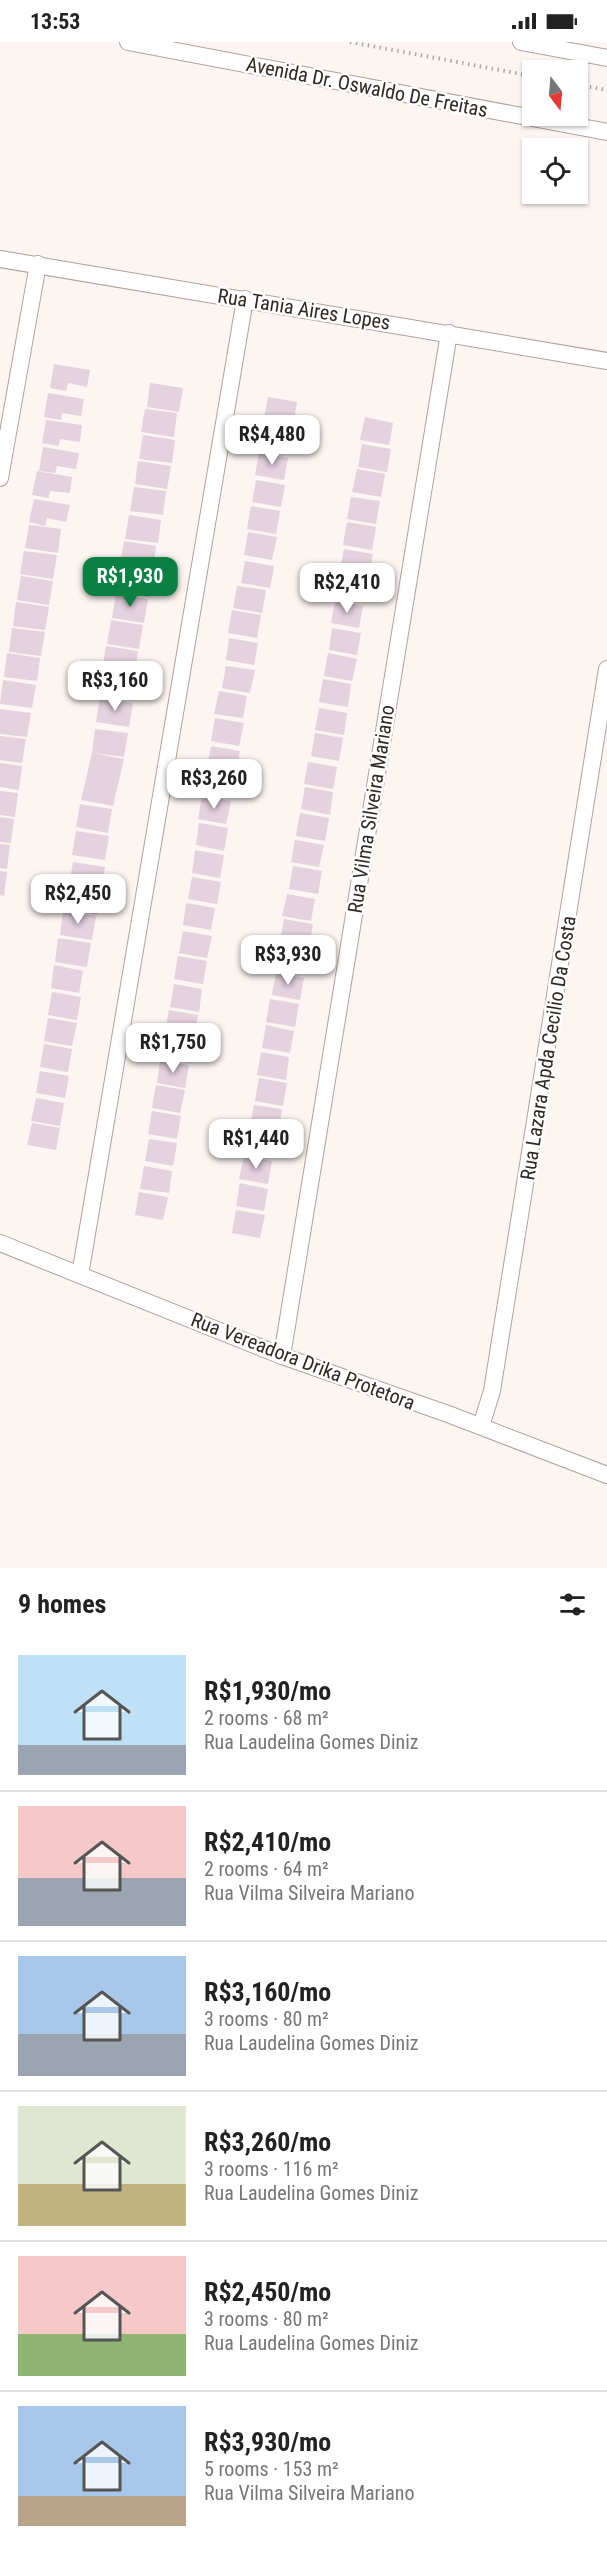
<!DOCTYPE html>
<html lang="en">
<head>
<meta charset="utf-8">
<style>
	:root { --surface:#fff; --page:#f6f6f6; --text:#222; --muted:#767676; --line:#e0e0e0; --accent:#0b8043 }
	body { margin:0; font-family:"Roboto Condensed",sans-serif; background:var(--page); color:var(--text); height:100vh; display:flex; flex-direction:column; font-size:22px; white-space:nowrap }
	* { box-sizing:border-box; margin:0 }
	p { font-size:20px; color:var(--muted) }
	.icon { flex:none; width:33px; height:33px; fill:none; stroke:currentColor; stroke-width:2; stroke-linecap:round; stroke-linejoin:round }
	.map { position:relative; height:1526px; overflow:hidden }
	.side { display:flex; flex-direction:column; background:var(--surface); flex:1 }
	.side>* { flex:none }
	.needle { width:39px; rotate:164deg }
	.fabs { position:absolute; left:522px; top:18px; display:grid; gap:12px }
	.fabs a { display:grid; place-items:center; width:66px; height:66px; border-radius:0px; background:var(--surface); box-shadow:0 2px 4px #0004; font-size:30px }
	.price { position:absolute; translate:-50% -51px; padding:0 14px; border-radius:12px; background:#fff; color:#222; font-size:20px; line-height:39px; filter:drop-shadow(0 2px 3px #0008) }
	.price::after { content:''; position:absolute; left:50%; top:36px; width:18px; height:14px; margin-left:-9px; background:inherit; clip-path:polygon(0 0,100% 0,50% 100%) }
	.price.current { background:var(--accent); color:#fff }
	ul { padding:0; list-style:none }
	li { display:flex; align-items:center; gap:18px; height:150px; padding:0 18px }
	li+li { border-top:2px solid var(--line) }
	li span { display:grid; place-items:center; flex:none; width:168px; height:120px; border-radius:0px; color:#555 }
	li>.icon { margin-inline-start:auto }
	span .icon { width:72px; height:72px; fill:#fffc; stroke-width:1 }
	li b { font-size:26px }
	h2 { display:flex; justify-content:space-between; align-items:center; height:72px; padding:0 18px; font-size:26px }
	.status { display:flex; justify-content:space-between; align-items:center; height:42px; padding:0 30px; background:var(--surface); direction:ltr }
	.status svg { height:16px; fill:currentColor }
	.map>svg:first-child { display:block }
</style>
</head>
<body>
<div class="status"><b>13:53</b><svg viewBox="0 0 49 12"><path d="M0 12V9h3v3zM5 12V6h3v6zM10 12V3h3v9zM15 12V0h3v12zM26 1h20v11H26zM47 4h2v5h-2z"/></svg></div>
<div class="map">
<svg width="607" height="1526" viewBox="0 0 607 1526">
	<rect width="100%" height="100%" fill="#fdf5f2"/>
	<g fill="#e4d2de">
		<polygon points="54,322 90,328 87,345 68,341 66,349 50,346"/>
		<polygon points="150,341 183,346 179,370 147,365"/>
		<polygon points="48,351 84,357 81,374 62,371 61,378 44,375"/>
		<polygon points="268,355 297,360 293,383 264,378"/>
		<polygon points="145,367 177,371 174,395 141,390"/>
		<polygon points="365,375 393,381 389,403 360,398"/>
		<polygon points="46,378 82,383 80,400 60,397 59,404 42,401"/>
		<polygon points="264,384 292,389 288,412 259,407"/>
		<polygon points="143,393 175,398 172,421 139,417"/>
		<polygon points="362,402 391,407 387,430 358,425"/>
		<polygon points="43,405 79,411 76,427 57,424 55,431 39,429"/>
		<polygon points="259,411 288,416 284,438 255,433"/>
		<polygon points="138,419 171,424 167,447 135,442"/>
		<polygon points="357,427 385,432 381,455 352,450"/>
		<polygon points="37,429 72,435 70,451 50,449 49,456 32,453"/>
		<polygon points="256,438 285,443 281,465 252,460"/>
		<polygon points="134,445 166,449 163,473 130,469"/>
		<polygon points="351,455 380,459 376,482 347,477"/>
		<polygon points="34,457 70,463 66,480 47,476 45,484 29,480"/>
		<polygon points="251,464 280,469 276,492 247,487"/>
		<polygon points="129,473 161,478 158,501 125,497"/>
		<polygon points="347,480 376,485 372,508 343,503"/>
		<polygon points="29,483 61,487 58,511 25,506"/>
		<polygon points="248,490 277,495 272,518 244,513"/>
		<polygon points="124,499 156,504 153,528 120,523"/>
		<polygon points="344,507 373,512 369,534 340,529"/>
		<polygon points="24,509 57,513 53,537 20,532"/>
		<polygon points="245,519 274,524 270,546 241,541"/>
		<polygon points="119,526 152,531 149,555 116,550"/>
		<polygon points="339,532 368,537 364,560 335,555"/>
		<polygon points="21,534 53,539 49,563 17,558"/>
		<polygon points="237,544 266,548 262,571 233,566"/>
		<polygon points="116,552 148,557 144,581 112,576"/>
		<polygon points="335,559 363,564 359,586 331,581"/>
		<polygon points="16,560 49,565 45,588 13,584"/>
		<polygon points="232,568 261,573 257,596 228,591"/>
		<polygon points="111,578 143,583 139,607 107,602"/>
		<polygon points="12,586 45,590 41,614 9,610"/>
		<polygon points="332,586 361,591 357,613 329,608"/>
		<polygon points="229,596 258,601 254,623 226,618"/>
		<polygon points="106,604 138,609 135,633 102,628"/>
		<polygon points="7,611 40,616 37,639 4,635"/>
		<polygon points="328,611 357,617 352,639 324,634"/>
		<polygon points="226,624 255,628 250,651 222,646"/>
		<polygon points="103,631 132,636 128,657 99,653"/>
		<polygon points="323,637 351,642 348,665 319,660"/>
		<polygon points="3,638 36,643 32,666 0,662"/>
		<polygon points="219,649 247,654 243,676 214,672"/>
		<polygon points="100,656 133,661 129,685 96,680"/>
		<polygon points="319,666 347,671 344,693 315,688"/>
		<polygon points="0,667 31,671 27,695 0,692"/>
		<polygon points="215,676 244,681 239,704 211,699"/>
		<polygon points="95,687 128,691 124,715 92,711"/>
		<polygon points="315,691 343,696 339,719 311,714"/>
		<polygon points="0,694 26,697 22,721 0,718"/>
		<polygon points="211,704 240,709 236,732 207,727"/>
		<polygon points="92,711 124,717 113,764 81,758"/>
		<polygon points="308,720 337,725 333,747 304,742"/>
		<polygon points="0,721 22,724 19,748 0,745"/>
		<polygon points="206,729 235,734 231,756 202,752"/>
		<polygon points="305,745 333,750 330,773 301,767"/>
		<polygon points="0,749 18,751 15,775 0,773"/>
		<polygon points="202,754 231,759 226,782 198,777"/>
		<polygon points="80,762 112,767 108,791 76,785"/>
		<polygon points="300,771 329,776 325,799 296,794"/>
		<polygon points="0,775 14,777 11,801 0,800"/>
		<polygon points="199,781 228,786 224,809 196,803"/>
		<polygon points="76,789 109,794 105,818 72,813"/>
		<polygon points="295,798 324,803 319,825 291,820"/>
		<polygon points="0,802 10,803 7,827 0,826"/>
		<polygon points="195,808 224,813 220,836 192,831"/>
		<polygon points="73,820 105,825 97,873 65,868"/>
		<polygon points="293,824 322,829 318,852 289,847"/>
		<polygon points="0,829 7,830 4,854 0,853"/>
		<polygon points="192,835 221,840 217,862 188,857"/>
		<polygon points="287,852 315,857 311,879 282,874"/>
		<polygon points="186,861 215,866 211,888 183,883"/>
		<polygon points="63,869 96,874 92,898 60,893"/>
		<polygon points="284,877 313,882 309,905 280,900"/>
		<polygon points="183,889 212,894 207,916 179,911"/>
		<polygon points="58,896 91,901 87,925 55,920"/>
		<polygon points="279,903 307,908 303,931 275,926"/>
		<polygon points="178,914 207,919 203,942 174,937"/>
		<polygon points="54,923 83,929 79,951 51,946"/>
		<polygon points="276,931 304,936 300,958 272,953"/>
		<polygon points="174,942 202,947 199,970 170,965"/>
		<polygon points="52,950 81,955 77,978 48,973"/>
		<polygon points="270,957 299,962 295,985 266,980"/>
		<polygon points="169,968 198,973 194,995 165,990"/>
		<polygon points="48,976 77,981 72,1004 44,999"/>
		<polygon points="266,983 294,989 290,1011 262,1006"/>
		<polygon points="165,993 194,998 190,1021 161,1016"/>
		<polygon points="44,1002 72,1007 68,1030 40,1025"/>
		<polygon points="261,1010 289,1015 286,1038 257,1033"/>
		<polygon points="160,1019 189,1023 185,1046 157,1041"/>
		<polygon points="40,1029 69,1034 65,1056 36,1051"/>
		<polygon points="259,1036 287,1041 283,1064 255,1059"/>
		<polygon points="156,1043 185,1048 180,1071 152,1066"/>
		<polygon points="36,1056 64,1061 60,1084 31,1079"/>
		<polygon points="254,1063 282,1067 279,1090 250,1085"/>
		<polygon points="152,1069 181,1074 177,1097 148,1092"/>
		<polygon points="32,1081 60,1086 56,1108 27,1103"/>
		<polygon points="249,1087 277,1093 273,1115 245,1110"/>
		<polygon points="149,1097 177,1101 173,1124 145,1119"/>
		<polygon points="244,1114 272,1119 268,1142 239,1137"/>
		<polygon points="144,1124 172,1129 169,1151 140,1147"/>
		<polygon points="240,1141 268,1147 264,1169 236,1164"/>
		<polygon points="139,1150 168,1155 163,1178 135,1173"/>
		<polygon points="236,1168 265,1173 260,1196 232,1191"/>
	</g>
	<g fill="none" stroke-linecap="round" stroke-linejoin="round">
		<g stroke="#b4a09a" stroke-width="18">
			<g id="street">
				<polyline points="128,0 607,90"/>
				<polyline points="521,0 607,16"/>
				<polyline points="0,217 607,319"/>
				<polyline points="0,436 38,222"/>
				<polyline points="0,1201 282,1314 448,1372 607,1433"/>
				<polyline points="80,1233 245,257"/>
				<polyline points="282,1314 449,291"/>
				<polyline points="481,1384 492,1349 607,627"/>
			</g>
		</g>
		<g stroke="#afa7a4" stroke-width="4" stroke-dasharray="1.5 4.5" stroke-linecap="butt">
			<polyline points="350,0 532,34"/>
			<polyline points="578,43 607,48"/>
		</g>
		<use href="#street" stroke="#fff" stroke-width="16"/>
	</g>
	<g text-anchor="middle" stroke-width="5" stroke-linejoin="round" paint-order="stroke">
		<g font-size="20" fill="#2f2825" stroke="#fff">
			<text transform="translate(367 45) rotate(11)" y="7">Avenida Dr. Oswaldo De Freitas</text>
			<text transform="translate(304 267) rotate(9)" y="7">Rua Tania Aires Lopes</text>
			<text transform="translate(371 767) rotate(-81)" y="7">Rua Vilma Silveira Mariano</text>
			<text transform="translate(548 1006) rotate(-81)" y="7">Rua Lazara Apda Cecilio Da Costa</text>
			<text transform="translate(303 1319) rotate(21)" y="7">Rua Vereadora Drika Protetora</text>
		</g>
	</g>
</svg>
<div class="fabs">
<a><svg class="needle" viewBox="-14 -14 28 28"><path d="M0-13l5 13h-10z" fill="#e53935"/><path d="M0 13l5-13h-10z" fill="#767676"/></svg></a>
<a><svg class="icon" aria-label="locate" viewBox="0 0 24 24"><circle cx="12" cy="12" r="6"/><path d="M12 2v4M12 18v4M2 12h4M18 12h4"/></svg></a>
</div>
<b class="price" style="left:272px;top:424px">R$4,480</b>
<b class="price current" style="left:130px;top:566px">R$1,930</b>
<b class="price" style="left:347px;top:572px">R$2,410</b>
<b class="price" style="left:115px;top:670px">R$3,160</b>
<b class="price" style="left:214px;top:768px">R$3,260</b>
<b class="price" style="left:78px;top:883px">R$2,450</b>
<b class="price" style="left:288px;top:944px">R$3,930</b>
<b class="price" style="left:173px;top:1032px">R$1,750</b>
<b class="price" style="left:256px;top:1128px">R$1,440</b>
</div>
<section class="side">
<h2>9 homes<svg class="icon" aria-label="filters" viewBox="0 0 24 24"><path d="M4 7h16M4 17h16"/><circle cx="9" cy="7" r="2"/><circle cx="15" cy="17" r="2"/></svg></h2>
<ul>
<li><span style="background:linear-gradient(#bfe0f5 75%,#9aa5b1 0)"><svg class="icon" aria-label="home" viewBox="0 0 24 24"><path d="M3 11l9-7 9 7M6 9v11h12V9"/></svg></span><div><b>R$1,930/mo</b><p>2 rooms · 68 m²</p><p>Rua Laudelina Gomes Diniz</p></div></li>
<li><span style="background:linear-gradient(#f6c9c9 60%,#9aa5b1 0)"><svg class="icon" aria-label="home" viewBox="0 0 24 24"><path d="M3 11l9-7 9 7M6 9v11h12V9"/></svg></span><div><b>R$2,410/mo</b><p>2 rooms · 64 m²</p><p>Rua Vilma Silveira Mariano</p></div></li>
<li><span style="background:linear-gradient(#a9c7e8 65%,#9aa5b1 0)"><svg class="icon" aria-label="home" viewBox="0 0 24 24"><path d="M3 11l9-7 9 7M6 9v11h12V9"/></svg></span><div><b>R$3,160/mo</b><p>3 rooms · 80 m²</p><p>Rua Laudelina Gomes Diniz</p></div></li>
<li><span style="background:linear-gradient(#dfe7d0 65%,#c2b280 0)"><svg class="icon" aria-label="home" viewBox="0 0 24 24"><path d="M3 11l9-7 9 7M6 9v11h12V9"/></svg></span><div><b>R$3,260/mo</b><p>3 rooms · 116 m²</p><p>Rua Laudelina Gomes Diniz</p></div></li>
<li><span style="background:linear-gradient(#f6c9c9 65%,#8fb573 0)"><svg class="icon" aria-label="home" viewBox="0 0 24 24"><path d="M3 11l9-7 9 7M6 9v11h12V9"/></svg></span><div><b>R$2,450/mo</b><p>3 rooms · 80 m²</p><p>Rua Laudelina Gomes Diniz</p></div></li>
<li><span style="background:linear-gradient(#a9c7e8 75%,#b9a48a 0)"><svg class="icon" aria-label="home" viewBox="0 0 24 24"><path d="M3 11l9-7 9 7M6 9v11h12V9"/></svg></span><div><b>R$3,930/mo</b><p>5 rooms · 153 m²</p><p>Rua Vilma Silveira Mariano</p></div></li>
</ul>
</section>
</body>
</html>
